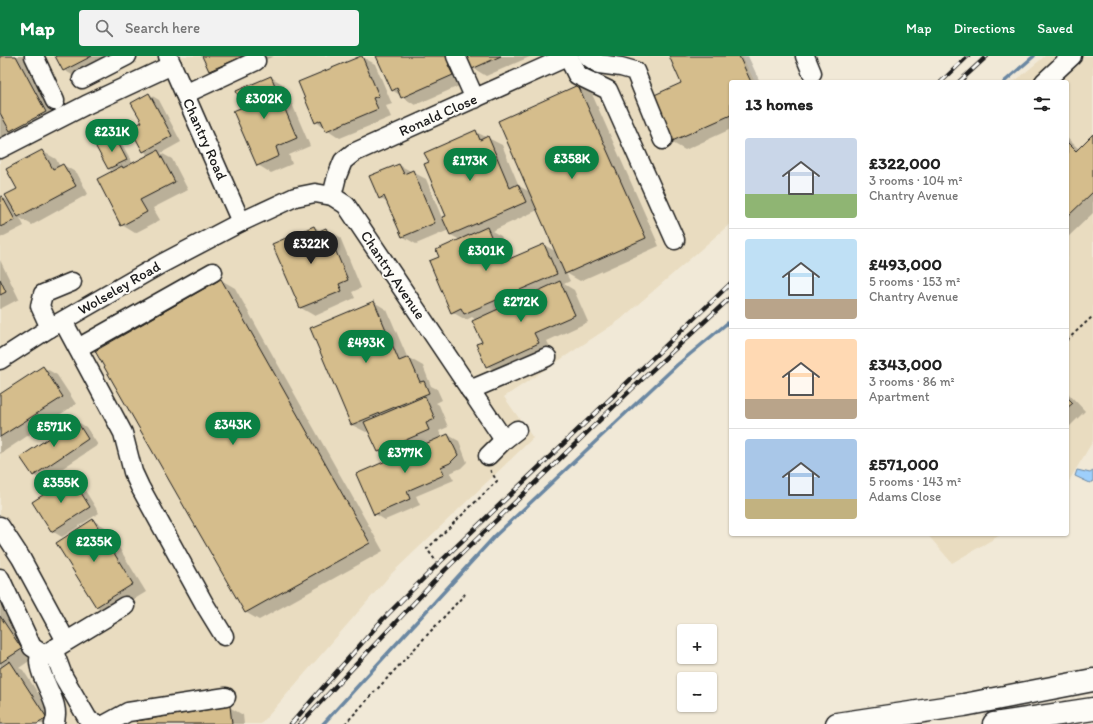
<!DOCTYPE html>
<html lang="en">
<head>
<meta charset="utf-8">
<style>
	:root { --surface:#fff; --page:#f2f2f2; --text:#222; --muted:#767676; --line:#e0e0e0; --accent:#0b8043 }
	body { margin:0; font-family:Itim,sans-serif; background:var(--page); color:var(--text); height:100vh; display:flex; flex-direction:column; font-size:15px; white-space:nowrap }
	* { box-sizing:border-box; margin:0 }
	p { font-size:13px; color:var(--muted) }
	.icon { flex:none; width:22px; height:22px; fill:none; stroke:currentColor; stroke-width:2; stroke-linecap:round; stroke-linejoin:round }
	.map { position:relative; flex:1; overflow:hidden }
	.sheet { position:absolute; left:729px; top:24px; width:340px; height:456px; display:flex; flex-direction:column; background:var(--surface); border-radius:4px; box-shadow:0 1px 3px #0004 }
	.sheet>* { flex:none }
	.tools { position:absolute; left:677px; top:568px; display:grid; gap:8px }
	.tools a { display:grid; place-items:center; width:40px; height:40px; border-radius:4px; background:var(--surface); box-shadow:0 1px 3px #0004; font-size:20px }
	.price { position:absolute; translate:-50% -34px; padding:0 9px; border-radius:14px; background:var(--accent); color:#fff; font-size:13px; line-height:26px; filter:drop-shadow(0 1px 2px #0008) }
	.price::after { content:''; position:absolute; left:50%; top:24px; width:12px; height:9px; margin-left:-6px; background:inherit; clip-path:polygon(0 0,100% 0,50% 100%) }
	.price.on { background:#222; color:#fff }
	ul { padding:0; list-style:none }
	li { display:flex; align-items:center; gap:12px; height:100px; padding:0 16px }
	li+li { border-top:1px solid var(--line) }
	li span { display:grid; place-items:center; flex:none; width:112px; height:80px; border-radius:4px; color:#555 }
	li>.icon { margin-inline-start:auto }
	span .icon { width:48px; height:48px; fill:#fffc; stroke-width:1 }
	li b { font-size:17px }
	h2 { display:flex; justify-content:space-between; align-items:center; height:48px; padding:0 16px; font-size:17px }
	header { display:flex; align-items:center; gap:24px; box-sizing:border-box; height:56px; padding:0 20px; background:var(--accent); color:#fff }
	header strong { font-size:19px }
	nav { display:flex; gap:22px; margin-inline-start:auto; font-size:14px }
	.search { width:280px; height:36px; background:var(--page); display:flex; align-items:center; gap:10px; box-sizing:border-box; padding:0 14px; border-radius:4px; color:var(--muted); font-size:15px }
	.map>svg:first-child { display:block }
</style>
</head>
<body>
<header>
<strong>Map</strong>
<div class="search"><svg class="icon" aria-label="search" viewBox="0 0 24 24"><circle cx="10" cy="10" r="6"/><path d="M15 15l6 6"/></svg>Search here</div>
<nav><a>Map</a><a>Directions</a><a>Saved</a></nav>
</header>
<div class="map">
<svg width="1093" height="668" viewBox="0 0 1093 668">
	<rect width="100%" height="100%" fill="#f1e9d7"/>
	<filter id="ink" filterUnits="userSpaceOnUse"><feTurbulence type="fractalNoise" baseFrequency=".025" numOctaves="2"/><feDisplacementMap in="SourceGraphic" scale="8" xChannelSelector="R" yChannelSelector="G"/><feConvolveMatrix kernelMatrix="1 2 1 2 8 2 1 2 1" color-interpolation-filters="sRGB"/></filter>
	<g filter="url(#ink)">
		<g fill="#e9dcc0">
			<polygon points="0,0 742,0 755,26 731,26 731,167 620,264 504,341 533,382 392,517 261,668 0,668"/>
			<polygon points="1045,0 1093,0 1093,385 1067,428 1067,26 1014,26"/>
			<polygon points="927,478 1002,478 952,507"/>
		</g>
		<polygon fill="#9ecffb" stroke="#6a87a2" points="1077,414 1090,417 1093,415 1093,425 1090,427 1075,420"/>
		<g fill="#0003" fill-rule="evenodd">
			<polygon points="0,0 25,0 59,64 24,83 13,76 17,85 0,94"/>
			<polygon points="57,0 121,0 77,22 64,14"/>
			<polygon points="203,0 274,0 223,23 209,15"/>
			<polygon points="377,0 462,0 466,27 415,49 392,34"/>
			<polygon points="467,0 532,0 486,20 473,12"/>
			<polygon points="670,0 748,0 760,26 731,26 731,73 685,94 671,86 682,28"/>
			<polygon points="362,1 375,8 392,48 386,50 391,61 340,82 316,66"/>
			<polygon points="271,21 284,29 310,90 289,99 292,108 271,117 258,109 245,51"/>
			<path d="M578,30L592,38L659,190L580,225L566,217L570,225L564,228L574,234L588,266L547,285L552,295L501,318L487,310L483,286L476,264L472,261L466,264L452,256L440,201L460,184L451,179L449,174L416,188L402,180L388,147L379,142L399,109L426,123L442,162L447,160L476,76L502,89L519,130L530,136ZM538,154L557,196L544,189L511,203L501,180L492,175Z"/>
			<polygon points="149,38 159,44 181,86 161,97 172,103 188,134 153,152 160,164 135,177 122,169 113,115 108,113 115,82 121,86 133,108 150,99 143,95 143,67"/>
			<polygon points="1093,80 1093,157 1067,182 1067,82 1079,93"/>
			<polygon points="42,95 56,103 60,111 63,109 77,117 88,138 32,169 20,162 24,170 0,182 0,142 2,141 10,146"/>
			<polygon points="314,171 321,175 326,173 340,181 361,232 352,236 355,242 315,260 301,252 274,188"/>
			<polygon points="0,204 19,243 0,253"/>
			<polygon points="221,224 235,232 383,495 259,564 245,556"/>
			<polygon points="374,246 387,254 408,303 409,302 423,310 431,330 437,333 442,344 436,347 439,349 448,371 439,375 442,382 448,379 459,385 467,406 461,412 450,417 454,424 416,440 420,449 385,464 375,458 392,403 378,395 369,375 366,376 352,369"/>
			<polygon points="43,311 57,319 76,348 0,398 0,339"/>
			<polygon points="1067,336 1085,355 1067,373"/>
			<polygon points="76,365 86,371 98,389 43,425 33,419"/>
			<polygon points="71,422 81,428 99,457 62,481 52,475"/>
			<polygon points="94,465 107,472 146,536 110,558 96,550"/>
			<polygon points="0,548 35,601 19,612 23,614 58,668 0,668"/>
			<polygon points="229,651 243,659 244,668 138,668"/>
		</g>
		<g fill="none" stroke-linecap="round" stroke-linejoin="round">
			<g stroke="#6a87a2" stroke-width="3.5">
				<polyline points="1004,26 1034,0"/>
				<polyline points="323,668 495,480 677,309 731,264"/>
			</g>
		</g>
		<g fill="#d5bd8c" stroke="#1c1c1c">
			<polygon points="0,0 16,0 46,56 10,75 0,57"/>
			<polygon points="55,0 92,0 63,15"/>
			<polygon points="202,0 244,0 209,15"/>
			<polygon points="361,0 362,0 379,40 373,42 378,53 326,75 321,64 315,67 298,26"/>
			<polygon points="376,0 453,0 456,6 448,9 453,19 401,42 397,32 392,35"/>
			<polygon points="466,0 501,0 472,13"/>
			<polygon points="669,0 739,0 751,26 731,26 731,59 670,86 650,41 681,27"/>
			<polygon points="271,20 297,82 276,91 279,100 257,110 233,55 243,51 236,35"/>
			<polygon points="578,29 646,182 565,218 498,65"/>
			<polygon points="149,37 172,80 143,96 130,72 142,66 131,47"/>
			<polygon points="476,74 480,84 488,80 510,132 518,128 526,146 450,179 442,161 446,160 424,108 429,106 424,97"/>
			<polygon points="1093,78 1093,136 1067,161 1067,86 1076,95"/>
			<polygon points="115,81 127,104 108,113 96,91"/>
			<polygon points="42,94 53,113 63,108 76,130 18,161 5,139 17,133 6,113"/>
			<polygon points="158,94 175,126 140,144 147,156 121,170 97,123 122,110 123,112"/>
			<polygon points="399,108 404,118 413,114 435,167 402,181 384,140 379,143 369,120"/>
			<polygon points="2,140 15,164 0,171 0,141"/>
			<polygon points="314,170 317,176 326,172 348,224 339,228 342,235 300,252 272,188"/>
			<polygon points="487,171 502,206 544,188 557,218 464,258 461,252 451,257 429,205 439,201 436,194"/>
			<polygon points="0,223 6,236 0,239"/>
			<polygon points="221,223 370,487 245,557 95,295"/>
			<polygon points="560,225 575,259 534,277 539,287 486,311 476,288 482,286 472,265"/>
			<polygon points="374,245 399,305 409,301 420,326 424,325 429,337 351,369 310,272"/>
			<polygon points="43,310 63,341 0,381 0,338"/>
			<polygon points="425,340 435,363 426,367 429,374 378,396 364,366"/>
			<polygon points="1067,341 1073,347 1067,352"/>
			<polygon points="76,364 88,383 33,420 20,401"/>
			<polygon points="448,378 458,399 450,407 441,411 444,419 407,435 410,443 374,459 356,418"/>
			<polygon points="71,421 90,451 51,476 32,446"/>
			<polygon points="93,463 133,528 96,551 56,487"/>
			<polygon points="0,560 22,593 0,607"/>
			<polygon points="10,605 47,662 37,668 0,668 0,612"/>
			<polygon points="230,650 232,668 137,668 136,665"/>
		</g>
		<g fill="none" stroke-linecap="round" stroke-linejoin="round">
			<g stroke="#1c1c1c" stroke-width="21">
				<g id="minor">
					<polyline points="34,0 55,45"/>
					<polyline points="168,0 241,166"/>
					<polyline points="456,0 475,43"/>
					<polyline points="587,0 599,8 621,11 635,15 663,84"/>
					<polyline points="805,0 812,17"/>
					<polyline points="568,1 577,19 608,34 675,184"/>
					<polyline points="82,23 127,0"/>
					<polyline points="1044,26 1072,0"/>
					<polyline points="185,38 256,5"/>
					<polyline points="0,93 86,49 172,9"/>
					<polyline points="332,140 337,120 343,105 353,97 569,0"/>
					<polyline points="63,265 123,377 133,416 140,431 205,549 224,580"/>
					<polyline points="50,272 40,250 43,238 72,226"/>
					<polyline points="78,292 213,216"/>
					<polyline points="0,304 48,273 161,208 241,166 295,141 315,137 332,140 346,149 504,384"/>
					<polyline points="470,334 547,301"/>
					<polyline points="488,400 504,384 517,374"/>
					<polyline points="0,470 21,502 66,585"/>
					<polyline points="0,522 32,591 44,599"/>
					<polyline points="53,593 63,620 89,665 98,668"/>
					<path d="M54,668C63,647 39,625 39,604L44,599L125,550"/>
					<polyline points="106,668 128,656 226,641"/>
				</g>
			</g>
			<g stroke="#1c1c1c" stroke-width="25">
				<g id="highway">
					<polyline points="837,668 964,649 1093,624"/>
					<polyline points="994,668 1093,653"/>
				</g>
			</g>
			<g stroke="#1c1c1c" stroke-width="2" stroke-dasharray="3 3" stroke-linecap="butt">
				<polyline points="1067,284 1093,260"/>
				<polyline points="438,508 427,493 497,425 490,414"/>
				<polyline points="345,668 466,537"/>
			</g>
			<use href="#minor" stroke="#fdfcf7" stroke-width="18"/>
			<use href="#highway" stroke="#fdfcf7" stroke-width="22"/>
			<g stroke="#1c1c1c" stroke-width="4.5">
				<g id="rail">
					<polyline points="941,26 968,0"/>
					<polyline points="959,26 987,0"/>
					<polyline points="291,668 383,563 438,508 731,227"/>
					<polyline points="300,668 445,514 634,331 731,241"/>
				</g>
			</g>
			<use href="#rail" stroke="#fdfcf7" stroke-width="3" stroke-dasharray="9" stroke-linecap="butt"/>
		</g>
	</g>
	<g text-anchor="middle" stroke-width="3.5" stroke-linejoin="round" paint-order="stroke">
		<g font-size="15" fill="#1c1c1c" stroke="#fdfcf7">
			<text transform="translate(438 59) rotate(-24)" y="5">Ronald Close</text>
			<text transform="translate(205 83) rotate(66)" y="5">Chantry Road</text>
			<text transform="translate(393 219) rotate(56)" y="5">Chantry Avenue</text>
			<text transform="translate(119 232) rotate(-30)" y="5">Wolseley Road</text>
		</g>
	</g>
</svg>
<div class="tools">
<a>+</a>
<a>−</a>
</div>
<b class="price" style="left:264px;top:64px">£302K</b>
<b class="price" style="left:112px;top:97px">£231K</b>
<b class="price" style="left:572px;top:124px">£358K</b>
<b class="price" style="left:470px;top:126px">£173K</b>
<b class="price on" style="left:311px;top:209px">£322K</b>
<b class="price" style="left:486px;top:216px">£301K</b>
<b class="price" style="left:521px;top:267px">£272K</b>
<b class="price" style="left:366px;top:308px">£493K</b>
<b class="price" style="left:233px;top:390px">£343K</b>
<b class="price" style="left:54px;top:392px">£571K</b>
<b class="price" style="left:405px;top:418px">£377K</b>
<b class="price" style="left:61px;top:448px">£355K</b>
<b class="price" style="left:94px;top:507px">£235K</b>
<section class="sheet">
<h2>13 homes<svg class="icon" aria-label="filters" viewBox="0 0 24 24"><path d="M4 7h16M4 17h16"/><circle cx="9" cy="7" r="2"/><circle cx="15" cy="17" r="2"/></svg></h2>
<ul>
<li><span style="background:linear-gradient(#c9d6e8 70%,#8fb573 0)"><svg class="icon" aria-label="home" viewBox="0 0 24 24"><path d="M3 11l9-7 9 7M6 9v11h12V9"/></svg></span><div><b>£322,000</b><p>3 rooms · 104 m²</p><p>Chantry Avenue</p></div></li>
<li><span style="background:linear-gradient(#bfe0f5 75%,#b9a48a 0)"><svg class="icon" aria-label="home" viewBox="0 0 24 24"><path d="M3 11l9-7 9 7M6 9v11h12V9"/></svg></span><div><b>£493,000</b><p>5 rooms · 153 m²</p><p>Chantry Avenue</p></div></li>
<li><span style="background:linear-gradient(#ffd9b3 75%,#b9a48a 0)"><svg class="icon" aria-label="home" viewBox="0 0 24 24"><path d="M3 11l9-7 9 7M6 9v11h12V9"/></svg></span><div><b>£343,000</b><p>3 rooms · 86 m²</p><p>Apartment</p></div></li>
<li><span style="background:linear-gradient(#a9c7e8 75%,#c2b280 0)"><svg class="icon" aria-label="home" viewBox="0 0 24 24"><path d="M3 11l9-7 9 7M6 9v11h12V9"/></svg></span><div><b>£571,000</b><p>5 rooms · 143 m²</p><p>Adams Close</p></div></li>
</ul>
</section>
</div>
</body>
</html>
